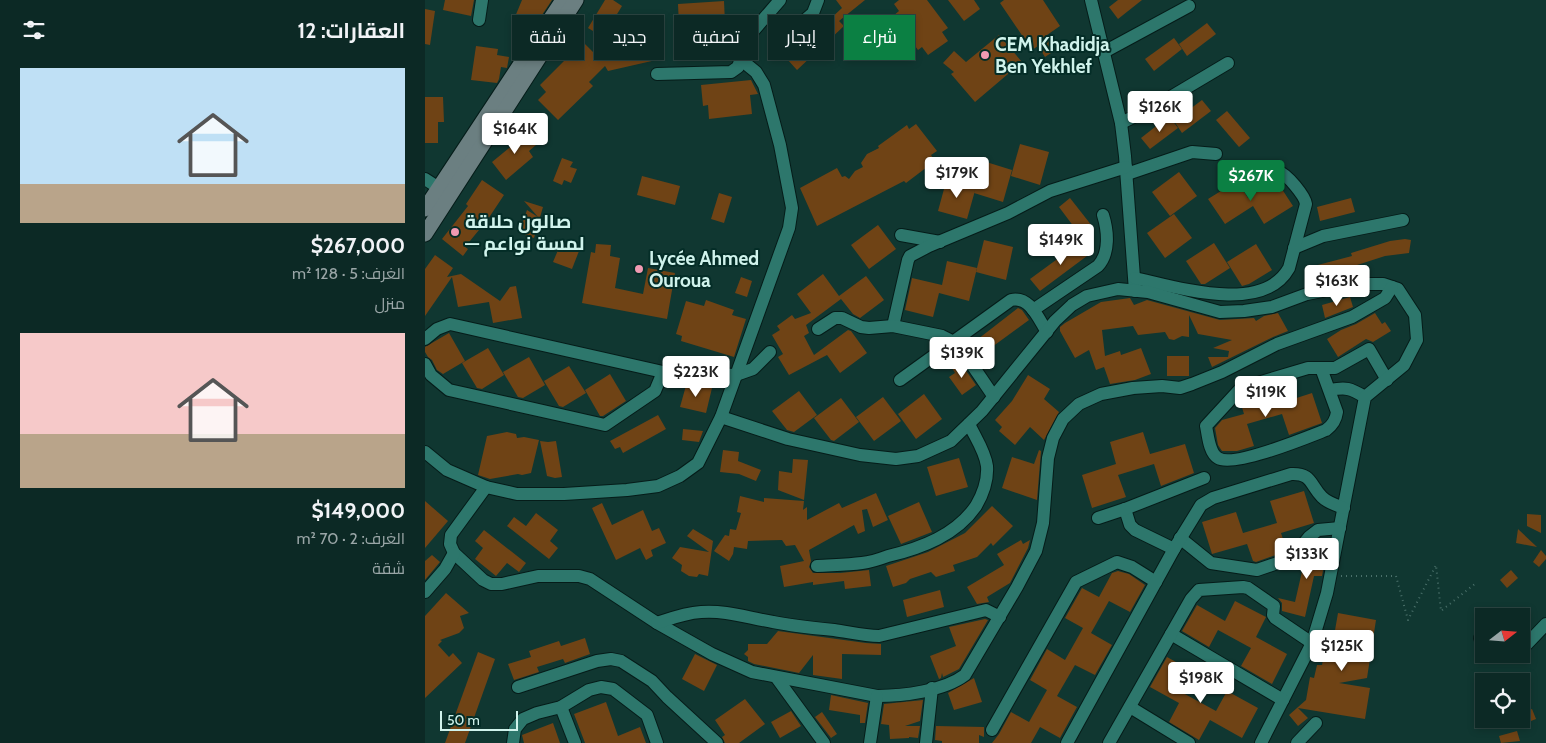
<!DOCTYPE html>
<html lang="ar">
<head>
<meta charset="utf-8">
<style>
	:root { --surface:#0c2925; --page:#1a3532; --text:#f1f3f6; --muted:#9aa6a7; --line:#2c4542; --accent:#0b8043 }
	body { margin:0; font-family:Cabin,Cairo,sans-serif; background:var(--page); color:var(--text); direction:rtl; height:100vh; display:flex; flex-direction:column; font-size:19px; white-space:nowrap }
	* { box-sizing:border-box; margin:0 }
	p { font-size:16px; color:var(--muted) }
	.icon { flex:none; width:28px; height:28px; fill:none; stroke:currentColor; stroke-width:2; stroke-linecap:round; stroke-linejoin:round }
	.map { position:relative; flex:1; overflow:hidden; direction:ltr }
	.drawer { display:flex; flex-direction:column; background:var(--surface); width:425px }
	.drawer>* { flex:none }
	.hud { position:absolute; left:15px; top:15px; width:475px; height:45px; direction:rtl; display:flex; gap:10px }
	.needle { width:32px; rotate:73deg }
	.controls { position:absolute; left:1050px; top:608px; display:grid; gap:10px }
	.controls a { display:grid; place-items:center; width:55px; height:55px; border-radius:0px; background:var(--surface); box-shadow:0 2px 8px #0003,0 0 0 1px var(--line); font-size:25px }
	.scale { position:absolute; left:15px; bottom:12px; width:78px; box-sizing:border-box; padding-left:5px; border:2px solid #d0f3ec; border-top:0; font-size:14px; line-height:18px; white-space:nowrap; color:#d0f3ec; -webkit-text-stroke:4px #042d27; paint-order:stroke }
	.price { position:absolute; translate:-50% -42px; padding:0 11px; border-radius:5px; background:#fff; color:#222; font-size:16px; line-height:32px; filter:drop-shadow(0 1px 2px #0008) }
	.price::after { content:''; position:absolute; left:50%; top:30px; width:15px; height:11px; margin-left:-8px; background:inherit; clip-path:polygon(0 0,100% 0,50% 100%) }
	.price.on { background:var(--accent); color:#fff }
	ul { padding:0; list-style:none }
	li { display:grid; align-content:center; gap:10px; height:265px; padding:0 20px }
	li span { display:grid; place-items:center; height:155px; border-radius:0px; color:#555 }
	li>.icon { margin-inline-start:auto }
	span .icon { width:90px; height:90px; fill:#fffc; stroke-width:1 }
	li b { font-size:21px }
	h2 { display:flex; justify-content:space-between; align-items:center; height:60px; padding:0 20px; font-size:21px }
	.chip { padding:0 18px; border-radius:0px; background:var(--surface); box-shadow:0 2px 8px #0003,0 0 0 1px var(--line); font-size:18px; line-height:45px }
	.chip.on { background:var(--accent); color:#fff }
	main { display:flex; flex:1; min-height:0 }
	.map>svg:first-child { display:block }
</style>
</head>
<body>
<main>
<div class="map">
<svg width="1121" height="743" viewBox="0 0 1121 743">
	<rect width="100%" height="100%" fill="#103731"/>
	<g fill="#6f4315">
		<polygon points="20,0 49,0 46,16 18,10"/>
		<polygon points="97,0 127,0 113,21 102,31 87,24"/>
		<polygon points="180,0 188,0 197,6 178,37 163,28"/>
		<polygon points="411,0 440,0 414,21 419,26 372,70 362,59 417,8"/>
		<polygon points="474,0 502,0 523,28 517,32 523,41 503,55 497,47 493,50 468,16 474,11 469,4"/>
		<polygon points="523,0 549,0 555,9 539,21"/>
		<polygon points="579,0 618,0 635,26 622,35 632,49 620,57 613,46 607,50 575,3"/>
		<polygon points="693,0 717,0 693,19 684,7"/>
		<polygon points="299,1 301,46 255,48 253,4"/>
		<polygon points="0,9 10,11 5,45 0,44"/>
		<polygon points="782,23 791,34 762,56 754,44"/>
		<polygon points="210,30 210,34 229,30 232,46 237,45 240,58 183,71 180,66 164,82 168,86 133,120 113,100 121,92 115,85 158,42 173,57 192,46 185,41 201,31"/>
		<polygon points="574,35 597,62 550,102 526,74 529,72 518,63 529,51 541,62"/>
		<polygon points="749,38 757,49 729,71 720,59"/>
		<polygon points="51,46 73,49 72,55 84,57 82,68 76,67 74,79 72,83 46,80"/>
		<polygon points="326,80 333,94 325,95 327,114 284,119 283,105 278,106 276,85"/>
		<polygon points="0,97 18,97 19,122 13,122 13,143 0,143"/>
		<polygon points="777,100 786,111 757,133 749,121"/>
		<polygon points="802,111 825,138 814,147 791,120"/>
		<polygon points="744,116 753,128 725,149 716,138"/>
		<polygon points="491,124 512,151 506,155 510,161 481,183 479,181 392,226 375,188 412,168 417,177 420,176 424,179 430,171 438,167 436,163 442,154 454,148 453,146 482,125 484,129"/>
		<polygon points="94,130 98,135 101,132 111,145 104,151 108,157 81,180 67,162 89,144 84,138"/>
		<polygon points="595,144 624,152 615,185 586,176"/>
		<polygon points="137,158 148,162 145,167 152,169 146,183 139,180 137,185 128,181"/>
		<polygon points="558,161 587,170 578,202 549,193"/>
		<polygon points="754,172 772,196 745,216 727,192"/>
		<polygon points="217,176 255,186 250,205 212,195"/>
		<polygon points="522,178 551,187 542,219 513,211"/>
		<polygon points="57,180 79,195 63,219 40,247 43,249 38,256 17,239 43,206 41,204"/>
		<polygon points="851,180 868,206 839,224 828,206 800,224 783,199 812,181 823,198"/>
		<polygon points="294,193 307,197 299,223 286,219"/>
		<polygon points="645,198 667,226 655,235 634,207"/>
		<polygon points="926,198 930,212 895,221 892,207"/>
		<polygon points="99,201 118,207 109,238 94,233 102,210 113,217"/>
		<polygon points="749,214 767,238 740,258 722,233"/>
		<polygon points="453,225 471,249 444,269 426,245"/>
		<polygon points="980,239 986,240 984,253 960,256 926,267 927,271 892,280 889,266 927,256 926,253 965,241"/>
		<polygon points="559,240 588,247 581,280 551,272"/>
		<polygon points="657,241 666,253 615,291 605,279"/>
		<polygon points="136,243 154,251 147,269 128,262"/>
		<polygon points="789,243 805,268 780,284 776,284 761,261"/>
		<polygon points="171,244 186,245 185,256 195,258 190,288 218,294 223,268 250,273 242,319 157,303 166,252 170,253"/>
		<polygon points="831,244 847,270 824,284 817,286 802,262"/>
		<polygon points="10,255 28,268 22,277 36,274 75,301 85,287 91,286 97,318 68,323 64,302 33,307 27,277 0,316 0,269"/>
		<polygon points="522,261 552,268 544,301 514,293 508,317 480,310 487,278 517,285"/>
		<polygon points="398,274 414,296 441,276 459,300 435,318 428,314 416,299 381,325 384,333 379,336 389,355 423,330 426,331 442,353 415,373 402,355 364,375 353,357 358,354 347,335 355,330 352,326 367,315 370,319 386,313 372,294"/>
		<polygon points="316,277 327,281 322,297 310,293"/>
		<polygon points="925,297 928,307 900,318 897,305"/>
		<polygon points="705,298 709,305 722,300 795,320 829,318 831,321 839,316 853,313 863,331 848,337 787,367 783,357 803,357 804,351 788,348 807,340 773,334 764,315 764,337 757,336 749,340 744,339 740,332 713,335 708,326 677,330 680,356 695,351 696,355 716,348 726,374 710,380 685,384 679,367 671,370 664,350 650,358 635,331 635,327 640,323 676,302"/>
		<polygon points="281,300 309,310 307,315 321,319 309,357 256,341 257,336 251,334 261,301 279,306"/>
		<polygon points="593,308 597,310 604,320 552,358 564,375 544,346"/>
		<polygon points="950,313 957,324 960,322 966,331 948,342 941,339 913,357 902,339 916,330 931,324"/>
		<polygon points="24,333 40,361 18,374 12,370 7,360 3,357 0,352 0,347"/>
		<polygon points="63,348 79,375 57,389 52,388 37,363"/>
		<rect x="742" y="356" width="22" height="20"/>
		<polygon points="104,357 120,385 98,398 93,397 78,372"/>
		<polygon points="535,362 551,385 537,395 524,377 530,373 527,368"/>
		<polygon points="144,366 161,393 138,407 134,406 119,381"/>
		<polygon points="185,374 201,401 178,416 175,416 160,390"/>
		<polygon points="603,375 625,389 619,399 634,412 619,440 605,427 590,445 574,431 577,427 570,420 587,401"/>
		<polygon points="262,382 287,388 281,413 255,407"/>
		<polygon points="848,387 853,404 887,393 897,423 864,435 857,414 822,424 829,446 812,451 797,451 793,445 790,428 797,420 819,414 815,401 820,395"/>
		<polygon points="374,391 392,415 369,432 362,430 347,411"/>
		<polygon points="499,394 517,419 491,439 473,414"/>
		<polygon points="458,397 476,421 449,441 431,417"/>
		<polygon points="416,398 434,422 409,441 406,440 389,418"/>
		<polygon points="233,415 241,429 198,453 195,447 190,449 185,441"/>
		<polygon points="258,429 278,431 274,442 257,440"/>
		<polygon points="82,432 91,434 92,438 99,437 114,440 106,473 97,475 93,474 65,479 53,475 62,436"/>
		<polygon points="718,432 725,454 760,444 769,473 736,486 729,464 693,475 701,497 667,508 657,475 691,464 685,442"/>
		<polygon points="115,441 123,442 131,441 137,477 130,478 122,476"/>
		<polygon points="298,450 314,452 313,461 336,470 331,481 314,474 295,472"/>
		<polygon points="614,450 616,451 612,500 577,488 587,457 609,464"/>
		<polygon points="534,458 543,487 511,496 502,467"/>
		<polygon points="368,459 383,460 379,500 353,490 354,471 367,473"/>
		<polygon points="879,491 889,523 856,533 862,551 831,562 828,561 822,544 787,554 777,522 811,512 818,533 852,523 845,501"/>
		<polygon points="451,493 463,520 448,527 442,509 437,510 440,531 433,534 429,525 384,550 386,561 384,567 388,573 415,573 444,570 446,586 420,589 419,581 388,585 388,582 359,587 355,566 379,561 370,545 361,546 357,540 323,541 322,549 309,547 308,554 304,561 289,551 300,535 304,536 305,529 311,530 316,513 312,512 315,496 339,502 339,498 379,501 378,510 382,507 382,520 414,503 417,508"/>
		<polygon points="0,501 23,521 0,548"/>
		<polygon points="494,502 507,532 476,544 463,516"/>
		<polygon points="177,503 187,525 218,510 227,531 234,528 241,543 226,550 228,556 221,560 215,548 191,560 167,508"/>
		<polygon points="567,506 588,526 568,546 566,543 552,557 528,565 530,571 511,577 506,572 485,579 481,583 468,587 461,566 503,552 540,533"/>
		<polygon points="111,513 133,530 125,541 133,548 124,559 82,526 89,517 101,526"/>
		<polygon points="1102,514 1116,515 1116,533 1102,526"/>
		<polygon points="268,529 288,541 283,576 274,574 272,577 264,576 256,571 257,565 247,558 255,547 284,552 262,536"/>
		<polygon points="1093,529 1112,547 1091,543"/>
		<polygon points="59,530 101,563 94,572 82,563 71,576 50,559 58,548 50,541"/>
		<polygon points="596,540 598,544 605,540 603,548 585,583 562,597 564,602 552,604 542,587 579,565 572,554"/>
		<polygon points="889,543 903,545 897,576 889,576 880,617 857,611 857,603 853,598 870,602 881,554 883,551 887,552"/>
		<polygon points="1116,550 1121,556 1121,559 1114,567 1108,562"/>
		<polygon points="7,555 15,562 0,580 0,561"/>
		<polygon points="1086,570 1093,578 1082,588 1075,580"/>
		<polygon points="693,571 704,574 720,585 705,612 684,601 666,633 687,645 670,675 650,665 632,696 652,707 635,738 615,727 606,743 567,743 574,734 586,712 604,722 622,690 605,680 622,649 640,660 658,628 640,618 657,588 674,597 687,573"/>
		<polygon points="515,590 519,607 482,617 478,600"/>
		<polygon points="21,593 44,613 35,616 39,628 34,633 15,640 17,641 13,645 24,657 28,653 37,663 0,698 0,616"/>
		<polygon points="810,601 841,617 831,637 862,654 847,684 816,666 826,648 793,630 784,647 757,631 772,605 800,621"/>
		<polygon points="913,613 951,620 942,678 914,683 945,688 940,719 873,708 883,718 873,726 864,715 881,700 885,677 889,678 892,665 897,665 901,645 904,645 905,636 909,636"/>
		<polygon points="560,619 563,620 534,669 518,677 517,673 516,678 514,679 505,656 531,646 524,627"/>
		<polygon points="353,631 441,643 456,644 456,655 417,654 417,679 388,675 388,655 374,673 329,664 323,661 323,657 319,654 323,650 323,644 342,644"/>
		<polygon points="160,638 165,654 140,663 138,659 112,667 114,672 89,680 83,664 106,657 104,651 134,641 136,646"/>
		<polygon points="53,652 70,659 40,743 20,743"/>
		<polygon points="270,654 292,665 279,691 257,679"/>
		<polygon points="742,657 769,672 758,693 791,711 802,691 833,708 817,738 785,720 774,740 744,722 754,703 725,687"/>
		<polygon points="549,678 557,702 529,710 523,693"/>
		<polygon points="406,695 443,703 440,723 435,723 435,715 404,710"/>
		<polygon points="320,699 340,724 314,743 300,743 297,737 300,735 290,720"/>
		<polygon points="498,700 495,721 480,726 495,726 493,738 484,737 484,738 465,739 464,725 456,724 459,704"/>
		<polygon points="181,702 193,736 215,727 221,743 160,743 149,714"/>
		<polygon points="1107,709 1111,719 1101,723 1096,712"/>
		<polygon points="366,711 376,726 355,738 346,722"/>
		<polygon points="397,712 412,734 406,738 390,717"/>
		<polygon points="128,723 135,743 99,743 97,735"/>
		<polygon points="511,726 559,727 559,737 554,735 554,743 517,743 517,741 510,740"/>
		<polygon points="1092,731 1095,741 1076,743 1074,736"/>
	</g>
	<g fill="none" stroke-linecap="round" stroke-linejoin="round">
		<g stroke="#051c19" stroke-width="14">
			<g id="street">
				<polyline points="666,0 696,123 700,156 710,291"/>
				<polyline points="54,20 57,0"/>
				<polyline points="360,37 388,13 393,0"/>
				<polyline points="679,52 764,6"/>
				<polyline points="232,74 306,72 313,67 323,37 355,0"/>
				<polyline points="696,123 729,107 803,63"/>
				<polyline points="702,174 767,152 791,154"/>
				<polyline points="0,179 14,188"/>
				<polyline points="476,235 515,242"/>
				<polyline points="869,248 898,236 978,220"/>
				<path d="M710,278C751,287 838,315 864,268L881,204C880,196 862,174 854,172C849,171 842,171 837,171"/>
				<path d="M608,310L673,266C685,253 683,231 678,215"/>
				<polyline points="468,326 483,260 485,256 504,246 583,213 625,191 701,167"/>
				<polyline points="393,329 410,318 417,318 436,327 444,328 468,326 517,336 527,341 537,350 569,397"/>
				<polyline points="0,339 12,329 25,324 238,372 311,375 328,369 345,352"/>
				<polyline points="0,364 6,375 24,390 180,425 230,391 238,372"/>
				<path d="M896,368L912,412C911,420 908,425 901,430C883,437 808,468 793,458C784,453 783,435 781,426L816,388L883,368H910L944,349L962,380"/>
				<path d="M475,380L586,300C605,296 613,318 622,332"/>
				<path d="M905,390C921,387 925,388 940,397"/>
				<polyline points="296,417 363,439 435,455 471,459 493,456 526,441 557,411 630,321 647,305 662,296 693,289 723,292 795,312 819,311 847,307 882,294 931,284 958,284 973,289 990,315 992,340 979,365 940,397 902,593 887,643 836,743"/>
				<polyline points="0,452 22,470 61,487 92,494 139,494 202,490 233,486 255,476 273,463 296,417 364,228 367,208 355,145 339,85 331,72 315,59"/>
				<path d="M61,487L26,535L25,544L29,553L58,580L66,584H77L113,576H154L165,579L232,623L287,654L327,672L452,696C478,696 519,691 540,675L592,587L611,551L618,523L623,458L628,438L638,419L654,404L676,394L708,388L737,386L755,388L767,384L797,372L852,344L927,317L960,298L967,287"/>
				<polyline points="700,509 705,525 710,530 749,549"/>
				<polyline points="673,518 700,509 779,478"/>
				<polyline points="755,538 786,563 832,570 867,558 884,537 893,530 915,528"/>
				<path d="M392,566C407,565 422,565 437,563C446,562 455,559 463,556C497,548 531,535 551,506C558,494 563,480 562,466C560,451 550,437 544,424"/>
				<polyline points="0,592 20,569 29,553"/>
				<path d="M232,623C247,618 260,613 276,612C301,610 323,618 348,622C368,626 388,628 409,630C424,632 438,636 454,636L561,610L575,617"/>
				<polyline points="746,634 858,700"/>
				<polyline points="1055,638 1059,641"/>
				<polyline points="1096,647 1100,646 1121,624"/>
				<polyline points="351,677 399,743"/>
				<polyline points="93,687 172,661 186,659 196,661 227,681 242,697 292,743"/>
				<polyline points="136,707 150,743"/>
				<polyline points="705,707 764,743"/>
				<polyline points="567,730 651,582 692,562 707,567 731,582"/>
				<polyline points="88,743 90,729 98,719 112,713 136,707 164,690 176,687 188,689 222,715 232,743"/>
				<polyline points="445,743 452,696"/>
				<polyline points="501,743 507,688"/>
				<path d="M642,743L749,549L776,505L788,498L866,474C887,473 885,485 897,497C903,503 911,505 919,508"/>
				<polyline points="684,743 766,599 774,590 818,587 823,588 849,606 848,615 850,618 887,643"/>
				<polyline points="872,743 891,723"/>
			</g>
		</g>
		<g stroke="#051c19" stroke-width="17">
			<g id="secondary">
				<polyline points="0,209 138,0"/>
				<polyline points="0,234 151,0"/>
			</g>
		</g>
		<polyline stroke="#4a706a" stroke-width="2" stroke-dasharray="1 4" stroke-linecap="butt" points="916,576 971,576 983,620 1011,565 1016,611 1051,583"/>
		<use href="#street" stroke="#2d776c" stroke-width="12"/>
		<use href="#secondary" stroke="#6b7f81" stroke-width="15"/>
	</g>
	<g fill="#f19ab2" stroke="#042d27" stroke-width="2">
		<circle cx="560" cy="55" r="5"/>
		<circle cx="30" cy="232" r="5"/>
		<circle cx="214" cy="269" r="5"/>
	</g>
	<g text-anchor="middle" stroke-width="4" stroke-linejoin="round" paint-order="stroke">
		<g font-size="19" font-weight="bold" fill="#d0f3ec" stroke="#042d27" text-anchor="start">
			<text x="570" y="51">CEM Khadidja<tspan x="570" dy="22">Ben Yekhlef</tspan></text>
			<text x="40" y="228">صالون حلاقة<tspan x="40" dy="22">— لمسة نواعم</tspan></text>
			<text x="224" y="265">Lycée Ahmed<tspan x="224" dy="22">Ouroua</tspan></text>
		</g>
	</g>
</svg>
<div class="controls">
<a><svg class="needle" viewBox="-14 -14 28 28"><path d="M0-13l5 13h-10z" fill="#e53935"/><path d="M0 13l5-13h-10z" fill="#9aa6a7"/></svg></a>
<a><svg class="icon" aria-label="locate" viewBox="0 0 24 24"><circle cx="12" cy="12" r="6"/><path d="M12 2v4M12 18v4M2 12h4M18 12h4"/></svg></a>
</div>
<div class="scale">50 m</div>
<b class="price" style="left:735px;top:133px">$126K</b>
<b class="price" style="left:90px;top:155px">$164K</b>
<b class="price" style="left:532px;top:199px">$179K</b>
<b class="price on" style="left:826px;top:202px">$267K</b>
<b class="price" style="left:636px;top:266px">$149K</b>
<b class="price" style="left:912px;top:307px">$163K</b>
<b class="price" style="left:537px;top:379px">$139K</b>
<b class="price" style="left:271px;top:398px">$223K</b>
<b class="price" style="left:841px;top:418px">$119K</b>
<b class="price" style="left:882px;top:580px">$133K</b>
<b class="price" style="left:917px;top:672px">$125K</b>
<b class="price" style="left:776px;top:704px">$198K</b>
<div class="hud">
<a class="chip on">شراء</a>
<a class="chip">إيجار</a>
<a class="chip">تصفية</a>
<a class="chip">جديد</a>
<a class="chip">شقة</a>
</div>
</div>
<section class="drawer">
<h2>العقارات: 12<svg class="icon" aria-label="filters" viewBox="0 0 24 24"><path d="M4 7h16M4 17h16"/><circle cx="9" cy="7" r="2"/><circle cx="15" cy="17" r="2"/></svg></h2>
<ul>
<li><span style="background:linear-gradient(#bfe0f5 75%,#b9a48a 0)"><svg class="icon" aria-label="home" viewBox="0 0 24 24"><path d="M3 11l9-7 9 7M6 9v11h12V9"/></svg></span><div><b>$267,000</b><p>الغرف: 5 · 128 m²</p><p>منزل</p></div></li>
<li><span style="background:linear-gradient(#f6c9c9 65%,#b9a48a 0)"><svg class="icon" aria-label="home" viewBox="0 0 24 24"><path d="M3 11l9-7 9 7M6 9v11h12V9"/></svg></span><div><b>$149,000</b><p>الغرف: 2 · 70 m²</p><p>شقة</p></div></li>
</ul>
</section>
</main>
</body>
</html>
